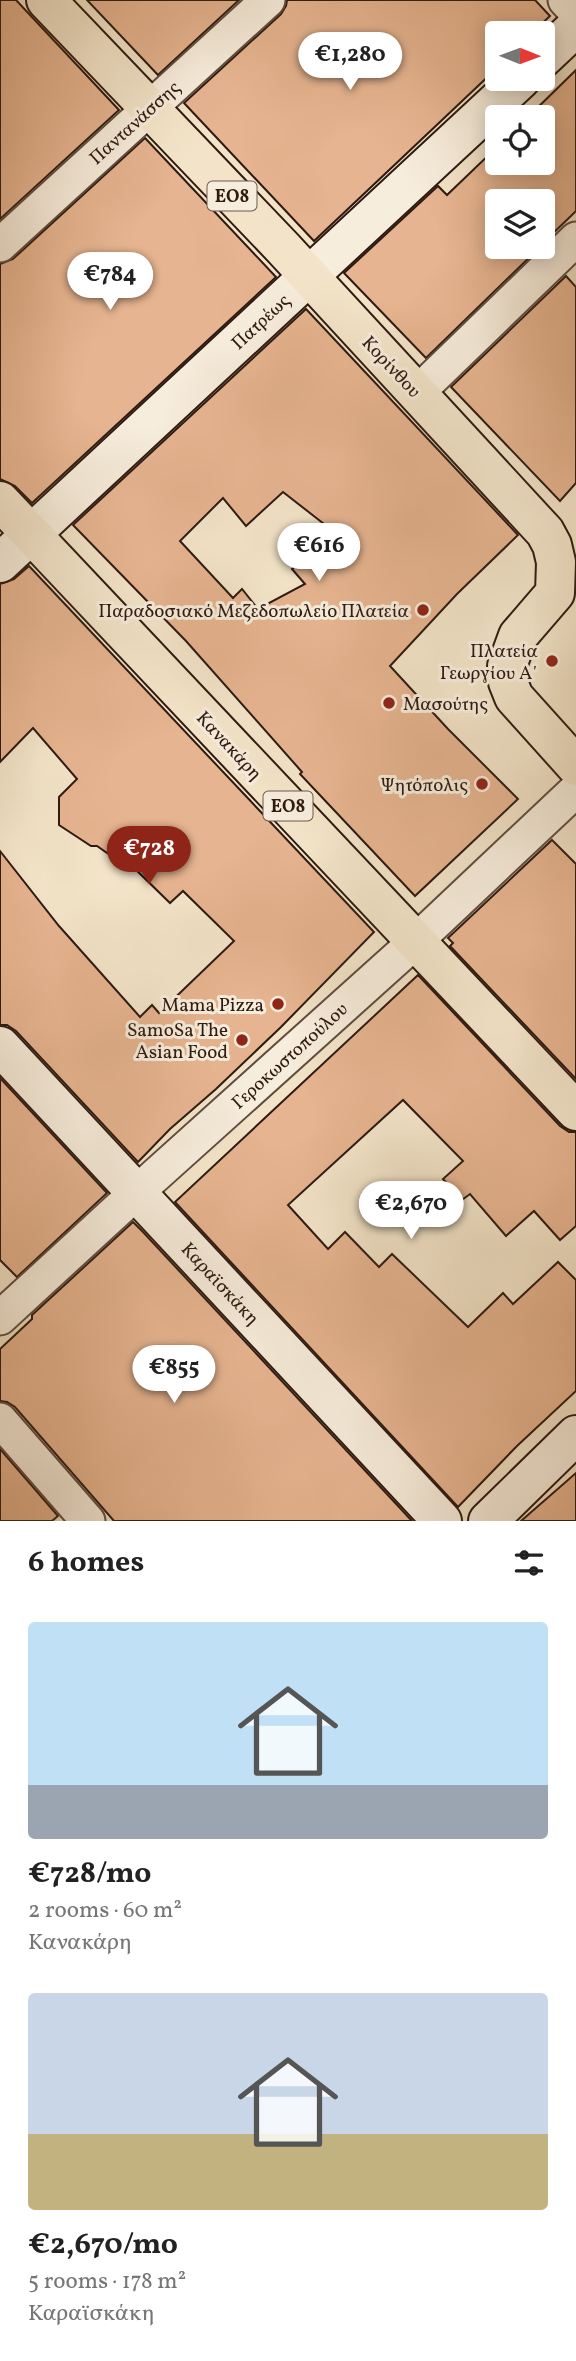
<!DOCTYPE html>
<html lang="en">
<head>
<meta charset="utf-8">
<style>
	:root { --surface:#fff; --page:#f2f2f2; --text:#222; --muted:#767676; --accent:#8f2418 }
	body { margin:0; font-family:Vollkorn,serif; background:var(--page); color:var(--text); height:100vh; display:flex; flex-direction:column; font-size:26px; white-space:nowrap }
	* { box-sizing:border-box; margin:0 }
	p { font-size:23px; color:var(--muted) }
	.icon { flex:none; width:38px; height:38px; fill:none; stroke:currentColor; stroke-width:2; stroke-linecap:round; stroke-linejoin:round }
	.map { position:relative; height:1521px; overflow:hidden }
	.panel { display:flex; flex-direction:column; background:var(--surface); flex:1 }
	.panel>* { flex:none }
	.needle { width:46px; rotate:91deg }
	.buttons { position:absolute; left:485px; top:21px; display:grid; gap:14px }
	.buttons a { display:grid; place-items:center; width:70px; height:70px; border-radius:7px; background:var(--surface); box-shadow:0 4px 18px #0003; font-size:35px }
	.price { position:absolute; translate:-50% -60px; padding:0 16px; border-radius:24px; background:#fff; color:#222; font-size:23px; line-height:46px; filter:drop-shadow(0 2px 4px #0008) }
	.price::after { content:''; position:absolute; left:50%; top:42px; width:21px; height:16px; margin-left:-10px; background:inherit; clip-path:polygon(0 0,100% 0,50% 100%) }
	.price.active { background:var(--accent); color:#fff }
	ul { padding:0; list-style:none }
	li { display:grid; align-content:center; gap:14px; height:371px; padding:0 28px }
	li span { display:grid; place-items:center; height:217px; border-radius:7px; color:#555 }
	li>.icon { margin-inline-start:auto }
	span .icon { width:126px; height:126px; fill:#fffc; stroke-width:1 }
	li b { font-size:30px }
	h2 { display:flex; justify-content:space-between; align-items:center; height:84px; padding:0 28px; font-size:30px }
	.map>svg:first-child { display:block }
</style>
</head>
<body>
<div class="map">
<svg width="576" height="1521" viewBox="0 0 576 1521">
	<rect width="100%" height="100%" fill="#f3e4c9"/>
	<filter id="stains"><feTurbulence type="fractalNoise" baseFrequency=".00286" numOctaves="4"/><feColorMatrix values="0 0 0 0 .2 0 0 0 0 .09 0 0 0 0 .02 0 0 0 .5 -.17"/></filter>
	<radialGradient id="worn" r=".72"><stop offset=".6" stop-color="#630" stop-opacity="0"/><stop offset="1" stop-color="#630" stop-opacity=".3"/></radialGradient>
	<g fill="#e6b490" stroke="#2e1a11" stroke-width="2" fill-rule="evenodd">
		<polygon points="0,0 16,0 119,110 0,219"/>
		<polygon points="87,0 239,0 158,75"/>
		<polygon points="287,0 535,0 550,16 532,33 497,33 497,68 314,241 184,103 281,14 286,6"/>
		<polygon points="576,70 576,211 542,244 542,201 497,201 497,247 540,247 426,358 344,273 438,186 447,195 497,147 497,163 542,163 542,117 528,117"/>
		<polygon points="145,138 276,277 32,503 15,486 0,479 0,264 13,259"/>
		<polygon points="566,276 576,287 576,483 560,501 451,387"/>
		<path d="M306,309L518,535L457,594L390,666L448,729L518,799L415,896L300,774L302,772L186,641L73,525ZM283,492L333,531L292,569L305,584L258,609L242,589L233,598L180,541L223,498L246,526Z"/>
		<polygon points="29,566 374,932 281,1027 216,1089 170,1129 138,1162 16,1031 7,1025 0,1025 0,851 59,926 140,1017 152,1005 159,1013 234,941 183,891 170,903 130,864 127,867 97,846 91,846 59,825 59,797 77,779 33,728 0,762 0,584 14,579"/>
		<polygon points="552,840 576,864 576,1079 450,946 453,943 448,938"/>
		<polygon points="418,975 560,1126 569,1132 576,1132 576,1226 560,1240 534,1211 506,1236 470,1194 462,1200 443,1179 463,1161 403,1100 288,1205 328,1249 345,1232 379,1267 392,1254 468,1327 503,1293 513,1304 558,1262 576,1280 576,1391 517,1446 458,1507 175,1202"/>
		<polygon points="0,1078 107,1193 17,1277 0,1260"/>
		<polygon points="133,1222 143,1232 412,1521 114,1521 15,1407 7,1402 0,1401 0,1349 32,1319 32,1315"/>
		<polygon points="0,1449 58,1516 52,1521 0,1521"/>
		<polygon points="576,1473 576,1521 521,1521"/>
	</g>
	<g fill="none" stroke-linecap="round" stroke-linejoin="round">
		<g stroke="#5f4c3f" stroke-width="37">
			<g id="street">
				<polyline points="565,0 576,12"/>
				<polyline points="0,245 268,0"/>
				<polyline points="417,393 576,239"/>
				<polyline points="0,1318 137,1192 416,941 576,790"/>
				<polyline points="0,1420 88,1521"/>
			</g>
		</g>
		<g stroke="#2e1a11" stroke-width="42">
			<g id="secondary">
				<polyline points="542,59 576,27"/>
				<polyline points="0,563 521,79"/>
				<polyline points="0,1046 442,1521"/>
				<polyline points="488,1521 576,1435"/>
			</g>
		</g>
		<g stroke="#2e1a11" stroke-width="42">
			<g id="primary">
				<polyline points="46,0 284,249 545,532 552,545 556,562 555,593 518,636 507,666 508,682 514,697 576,766"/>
				<polyline points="0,501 576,1111"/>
			</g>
		</g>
		<use href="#street" stroke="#f7eddc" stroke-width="33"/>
		<use href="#secondary" stroke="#f7eddc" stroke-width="38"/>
		<use href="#primary" stroke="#f3e4c9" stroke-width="38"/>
	</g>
	<g fill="#8f2418" stroke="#f7eddc" stroke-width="2.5">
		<circle cx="423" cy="610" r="7"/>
		<circle cx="552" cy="661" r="7"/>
		<circle cx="389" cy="703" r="7"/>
		<circle cx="482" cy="784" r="7"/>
		<circle cx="278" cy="1004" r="7"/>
		<circle cx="242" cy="1040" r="7"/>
	</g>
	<g text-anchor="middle" stroke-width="6" stroke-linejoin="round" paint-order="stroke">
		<g fill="#f7eddc" stroke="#6a594e" stroke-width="2">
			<rect x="207.5" y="181.5" width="49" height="29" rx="5"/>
			<rect x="263.5" y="791.5" width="49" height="29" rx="5"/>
		</g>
		<g font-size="18" font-weight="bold" fill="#2e1a11">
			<text x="232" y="202">ΕΟ8</text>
			<text x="288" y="812">ΕΟ8</text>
		</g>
		<g font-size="19" fill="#2e1a11" stroke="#f7eddc">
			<text transform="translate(134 122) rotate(-42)" y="7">Παντανάσσης</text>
			<text transform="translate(260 321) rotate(-43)" y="7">Πατρέως</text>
			<text transform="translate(392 366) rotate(47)" y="7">Κορίνθου</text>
			<text transform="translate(230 745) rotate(47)" y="7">Κανακάρη</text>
			<text transform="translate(289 1055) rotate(-42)" y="7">Γεροκωστοπούλου</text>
			<text transform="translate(221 1283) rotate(47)" y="7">Καραϊσκάκη</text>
		</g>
		<g font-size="19" fill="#2e1a11" stroke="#f7eddc" text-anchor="end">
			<text x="409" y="617">Παραδοσιακό Μεζεδοπωλείο Πλατεία</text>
			<text x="538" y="657">Πλατεία<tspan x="538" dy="22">Γεωργίου Α΄</tspan></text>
			<text x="403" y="710" text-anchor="start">Μασούτης</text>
			<text x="468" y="791">Ψητόπολις</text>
			<text x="264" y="1011">Mama Pizza</text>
			<text x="228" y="1036">SamoSa The<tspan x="228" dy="22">Asian Food</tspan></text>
		</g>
	</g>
	<rect width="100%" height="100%" filter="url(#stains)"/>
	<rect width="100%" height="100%" fill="url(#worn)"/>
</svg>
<div class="buttons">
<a><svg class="needle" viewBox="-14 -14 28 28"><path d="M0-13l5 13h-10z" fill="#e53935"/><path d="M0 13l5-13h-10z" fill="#767676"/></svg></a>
<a><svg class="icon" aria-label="locate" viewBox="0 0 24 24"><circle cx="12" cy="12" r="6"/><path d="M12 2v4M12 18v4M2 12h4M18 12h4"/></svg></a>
<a><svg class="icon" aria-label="layers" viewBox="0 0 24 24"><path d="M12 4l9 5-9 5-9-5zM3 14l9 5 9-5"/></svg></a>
</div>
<b class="price" style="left:350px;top:92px">€1,280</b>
<b class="price" style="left:110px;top:312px">€784</b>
<b class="price" style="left:319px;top:583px">€616</b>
<b class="price active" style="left:149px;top:886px">€728</b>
<b class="price" style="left:411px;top:1241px">€2,670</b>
<b class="price" style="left:174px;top:1405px">€855</b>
</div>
<section class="panel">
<h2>6 homes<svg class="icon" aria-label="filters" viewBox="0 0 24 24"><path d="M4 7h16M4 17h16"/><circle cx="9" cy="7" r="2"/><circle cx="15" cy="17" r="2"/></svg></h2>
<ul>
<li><span style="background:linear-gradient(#bfe0f5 75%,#9aa5b1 0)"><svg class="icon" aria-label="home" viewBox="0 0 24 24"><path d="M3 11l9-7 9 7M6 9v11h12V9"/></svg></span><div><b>€728/mo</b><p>2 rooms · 60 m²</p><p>Κανακάρη</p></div></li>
<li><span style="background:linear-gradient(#c9d6e8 65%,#c2b280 0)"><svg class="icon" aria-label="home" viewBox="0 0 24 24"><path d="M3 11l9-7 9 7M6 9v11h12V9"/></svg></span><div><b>€2,670/mo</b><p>5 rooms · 178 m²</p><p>Καραϊσκάκη</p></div></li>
</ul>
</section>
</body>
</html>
